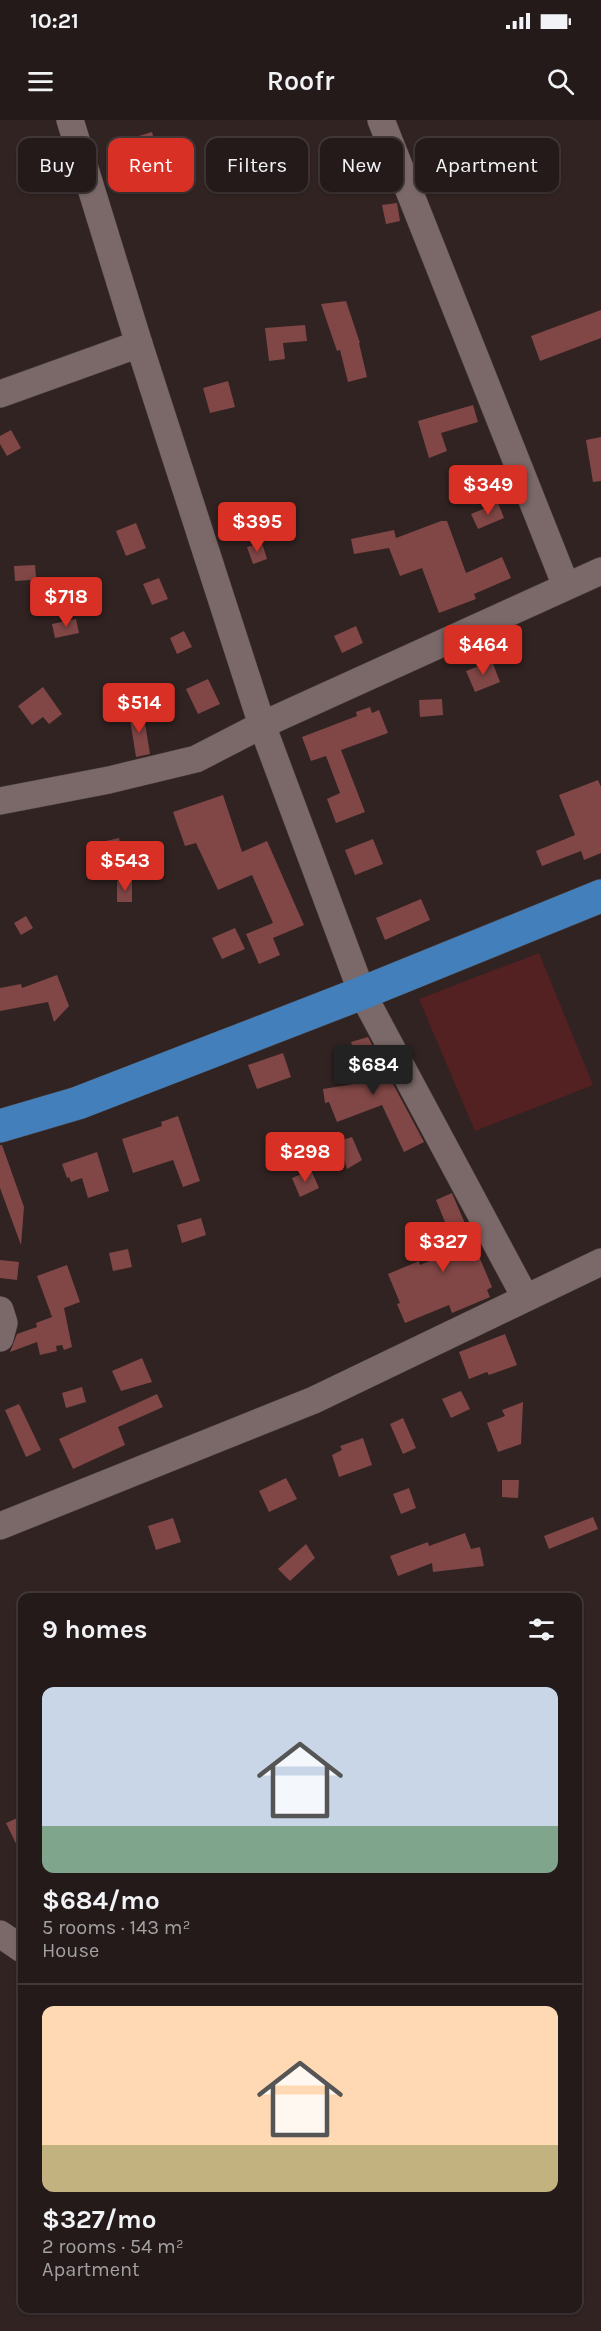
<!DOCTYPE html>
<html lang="en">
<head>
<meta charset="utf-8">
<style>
	:root { --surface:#251a1a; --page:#312727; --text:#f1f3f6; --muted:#a3a1a2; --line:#423839; --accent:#d93025 }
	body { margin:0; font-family:Karla,sans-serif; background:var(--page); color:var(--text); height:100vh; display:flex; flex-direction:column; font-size:22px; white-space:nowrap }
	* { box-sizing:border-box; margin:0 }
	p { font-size:20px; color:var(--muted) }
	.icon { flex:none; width:33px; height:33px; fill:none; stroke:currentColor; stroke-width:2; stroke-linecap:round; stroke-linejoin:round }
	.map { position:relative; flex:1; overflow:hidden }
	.side { position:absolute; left:18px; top:1473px; width:564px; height:720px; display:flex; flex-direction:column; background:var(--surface); border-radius:12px; box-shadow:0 2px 4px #0004,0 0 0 2px var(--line) }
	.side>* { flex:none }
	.hud { position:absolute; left:18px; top:18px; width:566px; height:54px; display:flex; gap:12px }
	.price { position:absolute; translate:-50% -51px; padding:0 14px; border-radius:6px; background:var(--accent); color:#fff; font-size:20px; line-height:39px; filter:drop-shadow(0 2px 3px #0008) }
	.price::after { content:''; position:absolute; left:50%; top:36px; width:18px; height:14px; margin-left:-9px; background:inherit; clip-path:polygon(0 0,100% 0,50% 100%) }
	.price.on { background:#222; color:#fff }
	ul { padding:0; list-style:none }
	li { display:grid; align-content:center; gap:12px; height:318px; padding:0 24px }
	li+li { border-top:2px solid var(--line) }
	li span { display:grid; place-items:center; height:186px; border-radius:12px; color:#555 }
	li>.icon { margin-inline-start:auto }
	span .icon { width:108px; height:108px; fill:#fffc; stroke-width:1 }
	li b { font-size:26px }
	h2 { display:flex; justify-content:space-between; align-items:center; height:72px; padding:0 24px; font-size:26px }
	.chip { padding:0 21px; border-radius:12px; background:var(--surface); box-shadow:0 2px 4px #0004,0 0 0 2px var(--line); font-size:21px; line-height:54px }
	.chip.on { background:var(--accent); color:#fff }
	.status { display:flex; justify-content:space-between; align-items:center; height:42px; padding:0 30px; background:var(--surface); direction:ltr }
	.status svg { height:16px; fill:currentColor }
	header { display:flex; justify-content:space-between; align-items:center; height:78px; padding:0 24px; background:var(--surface); font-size:27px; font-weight:600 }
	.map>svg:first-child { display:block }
</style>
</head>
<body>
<div class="status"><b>10:21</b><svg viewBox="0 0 49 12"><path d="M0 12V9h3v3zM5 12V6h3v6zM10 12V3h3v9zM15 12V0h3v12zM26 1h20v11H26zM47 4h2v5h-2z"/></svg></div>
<header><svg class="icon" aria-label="menu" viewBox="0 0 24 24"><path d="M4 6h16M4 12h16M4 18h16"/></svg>Roofr<svg class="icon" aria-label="search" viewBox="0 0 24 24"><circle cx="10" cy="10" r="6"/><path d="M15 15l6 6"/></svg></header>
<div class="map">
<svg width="601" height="2211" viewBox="0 0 601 2211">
	<rect width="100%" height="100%" fill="#312322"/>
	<polygon fill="#532121" points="539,833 593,965 475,1011 419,879"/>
	<g fill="#804746">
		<polygon points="152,12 162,49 139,55 129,19"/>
		<polygon points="357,48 360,67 331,72 327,54"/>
		<polygon points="280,52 282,66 260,68 258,55"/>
		<polygon points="397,83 400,101 386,104 382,85"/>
		<polygon points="346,181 360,223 359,223 367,257 348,262 340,230 337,231 321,184"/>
		<polygon points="601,190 601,218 540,241 531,216"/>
		<polygon points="305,205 307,221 283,223 285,239 269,241 265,208"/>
		<polygon points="228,261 235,287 210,293 203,268"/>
		<polygon points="473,285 478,302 441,313 447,331 429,338 418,301"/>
		<polygon points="11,310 21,328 7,336 0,324 0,316"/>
		<polygon points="601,317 601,361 593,362 586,320"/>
		<polygon points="498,383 504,398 478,409 471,394"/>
		<polygon points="441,401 447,401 466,453 502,437 511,458 474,474 476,479 439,493 422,448 400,456 389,428 354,434 351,419 394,410 396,418"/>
		<polygon points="136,403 146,428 126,436 116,411"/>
		<polygon points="262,423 267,439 253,444 247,427"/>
		<polygon points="35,445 36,457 31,460 15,461 14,446"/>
		<polygon points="159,458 168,479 152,485 143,464"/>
		<polygon points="76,499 79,513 55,518 52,504"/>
		<polygon points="356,506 363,523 342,533 334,516"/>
		<polygon points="184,511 192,527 177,534 170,518"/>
		<polygon points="492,541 500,562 475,572 466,551"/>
		<polygon points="208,559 220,584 198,594 186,569"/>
		<polygon points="43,567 62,594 49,604 43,597 32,605 18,586"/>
		<polygon points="442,579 443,595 420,597 419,580"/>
		<polygon points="370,587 372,593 379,590 388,613 341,630 365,692 336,703 327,679 340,673 326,636 311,641 302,617 357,596 356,592"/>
		<polygon points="143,591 150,634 136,637 129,593"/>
		<polygon points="598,660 601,667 601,733 584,740 581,731 542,746 536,731 575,715 559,675"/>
		<polygon points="223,675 242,732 267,721 304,805 273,818 280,835 259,844 246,814 273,803 252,755 218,770 196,723 185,726 173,692"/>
		<polygon points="119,718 126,748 109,752 102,722"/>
		<polygon points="373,719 383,744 355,755 345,730"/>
		<rect x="117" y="761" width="15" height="21"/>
		<polygon points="421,779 430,800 385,820 376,798"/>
		<polygon points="26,796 33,808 21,815 14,803"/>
		<polygon points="235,808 245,829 222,839 212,818"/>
		<polygon points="57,855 69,886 54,902 48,882 0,891 0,868 21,864 22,868"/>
		<polygon points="368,917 424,1022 404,1032 382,985 337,1002 329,982 325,983 323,969 360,963 358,958 362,956 351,922"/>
		<polygon points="283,933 291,957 257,969 248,945"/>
		<polygon points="178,996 200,1061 183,1067 173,1040 133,1053 122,1019 162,1006 161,1002"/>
		<polygon points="352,1017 362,1040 347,1049 339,1021"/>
		<polygon points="0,1025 2,1025 24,1087 21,1125 0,1068"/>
		<polygon points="97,1032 109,1071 88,1078 82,1058 71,1062 69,1057 67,1058 62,1044"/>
		<polygon points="311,1050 319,1068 300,1077 292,1058"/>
		<polygon points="452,1073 492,1167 487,1170 490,1177 452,1193 449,1185 405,1203 397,1184 400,1183 388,1154 419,1141 420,1145 456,1129 436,1080"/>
		<polygon points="201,1098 206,1115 182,1123 177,1105"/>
		<polygon points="128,1129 132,1147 113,1151 109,1133"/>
		<polygon points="0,1140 19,1142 17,1160 0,1158"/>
		<polygon points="67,1145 80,1182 64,1188 72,1227 64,1230 62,1225 56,1226 57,1231 40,1235 37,1222 10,1232 17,1214 37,1207 36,1203 52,1197 37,1156"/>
		<polygon points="505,1214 517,1245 489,1255 487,1252 469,1259 459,1232"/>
		<polygon points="142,1238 152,1262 121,1271 112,1251"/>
		<polygon points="82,1267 86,1282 66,1288 62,1273"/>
		<polygon points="461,1271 470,1289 451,1298 442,1279"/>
		<polygon points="157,1274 163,1287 118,1307 125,1325 73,1349 59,1319"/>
		<polygon points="523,1282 521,1324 498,1332 487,1303 505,1296 502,1290"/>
		<polygon points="19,1284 41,1330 26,1337 5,1290"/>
		<polygon points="403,1298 416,1328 403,1334 390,1304"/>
		<polygon points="363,1318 372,1345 339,1357 332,1335 342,1330 340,1326"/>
		<polygon points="286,1358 297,1379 269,1392 259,1371"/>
		<polygon points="502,1360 519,1360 518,1378 502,1377"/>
		<polygon points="409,1368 416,1388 401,1394 393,1374"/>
		<polygon points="593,1397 598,1409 549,1429 544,1416"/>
		<polygon points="173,1398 181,1422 156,1430 148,1406"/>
		<polygon points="465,1413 471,1429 480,1427 484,1446 433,1452 432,1443 398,1456 390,1436 428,1422 429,1426"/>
		<polygon points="306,1424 315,1438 290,1461 278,1449"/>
		<polygon points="22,1696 22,1736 6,1703"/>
	</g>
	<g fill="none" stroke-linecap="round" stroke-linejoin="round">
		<g stroke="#4c4140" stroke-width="28">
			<g id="minor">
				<polyline points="70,0 139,224 262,605 362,873 525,1177"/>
				<polyline points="381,0 566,466"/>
				<polyline points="0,274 139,224"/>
				<polyline points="0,681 109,660 196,639 262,605 601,451"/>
				<polyline points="0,1190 4,1203 0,1218"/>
				<polyline points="0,1406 314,1280 601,1142"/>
				<polyline points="0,1814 22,1829"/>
			</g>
		</g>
		<g stroke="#4c4140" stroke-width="34">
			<polyline id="major" points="0,1006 78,983 215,930 362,873 601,776"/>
		</g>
		<use href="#minor" stroke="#7a6968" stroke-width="27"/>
		<use href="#major" stroke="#427fbb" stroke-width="33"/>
	</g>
</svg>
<b class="price" style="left:488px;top:396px">$349</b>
<b class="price" style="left:257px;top:433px">$395</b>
<b class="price" style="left:66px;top:508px">$718</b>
<b class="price" style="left:483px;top:556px">$464</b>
<b class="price" style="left:139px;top:614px">$514</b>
<b class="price" style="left:125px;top:772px">$543</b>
<b class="price on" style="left:373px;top:976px">$684</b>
<b class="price" style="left:305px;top:1063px">$298</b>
<b class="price" style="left:443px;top:1153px">$327</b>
<div class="hud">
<a class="chip">Buy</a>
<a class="chip on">Rent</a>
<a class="chip">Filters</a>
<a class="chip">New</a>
<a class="chip">Apartment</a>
</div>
<section class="side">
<h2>9 homes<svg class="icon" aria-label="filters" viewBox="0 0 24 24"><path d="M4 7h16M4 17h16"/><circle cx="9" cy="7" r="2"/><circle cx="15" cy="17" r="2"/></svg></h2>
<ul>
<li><span style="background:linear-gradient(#c9d6e8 75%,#7fa58c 0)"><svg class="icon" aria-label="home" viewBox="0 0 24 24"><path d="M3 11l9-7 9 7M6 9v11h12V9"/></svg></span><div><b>$684/mo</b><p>5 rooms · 143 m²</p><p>House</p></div></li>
<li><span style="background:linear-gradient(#ffd9b3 75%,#c2b280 0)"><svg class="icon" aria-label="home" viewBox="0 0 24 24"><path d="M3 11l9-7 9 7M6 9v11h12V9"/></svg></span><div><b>$327/mo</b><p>2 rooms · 54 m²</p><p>Apartment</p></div></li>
</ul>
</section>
</div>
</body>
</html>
